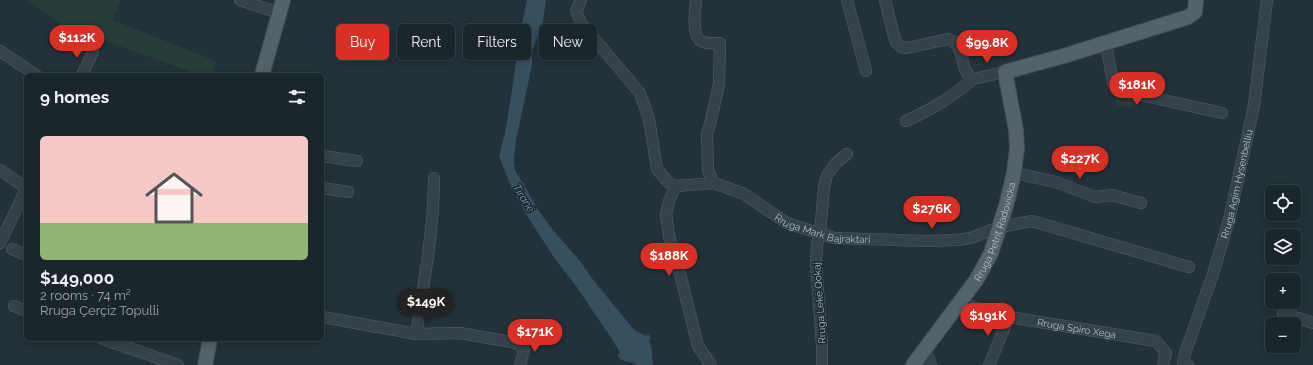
<!DOCTYPE html>
<html lang="en">
<head>
<meta charset="utf-8">
<style>
	:root { --surface:#1a252c; --page:#273138; --text:#f1f3f6; --muted:#9fa5a9; --line:#384248; --accent:#d93025 }
	body { margin:0; font-family:Raleway,sans-serif; background:var(--page); color:var(--text); height:100vh; display:flex; flex-direction:column; font-size:15px; white-space:nowrap }
	* { box-sizing:border-box; margin:0 }
	p { font-size:13px; color:var(--muted) }
	.icon { flex:none; width:22px; height:22px; fill:none; stroke:currentColor; stroke-width:2; stroke-linecap:round; stroke-linejoin:round }
	.map { position:relative; flex:1; overflow:hidden }
	.side { position:absolute; left:24px; top:73px; width:300px; height:268px; display:flex; flex-direction:column; background:var(--surface); border-radius:6px; box-shadow:0 2px 10px #0003,0 0 0 1px var(--line) }
	.side>* { flex:none }
	.hud { position:absolute; left:336px; top:24px; width:380px; height:36px; display:flex; gap:8px }
	.controls { position:absolute; left:1265px; top:185px; display:grid; gap:8px }
	.controls a { display:grid; place-items:center; width:36px; height:36px; border-radius:6px; background:var(--surface); box-shadow:0 2px 10px #0003,0 0 0 1px var(--line); font-size:20px }
	.price { position:absolute; translate:-50% -34px; padding:0 9px; border-radius:14px; background:var(--accent); color:#fff; font-size:13px; line-height:26px; filter:drop-shadow(0 1px 2px #0008) }
	.price::after { content:''; position:absolute; left:50%; top:24px; width:12px; height:9px; margin-left:-6px; background:inherit; clip-path:polygon(0 0,100% 0,50% 100%) }
	.price.active { background:#222; color:#fff }
	ul { padding:0; list-style:none }
	li { display:grid; align-content:center; gap:8px; height:212px; padding:0 16px }
	li+li { border-top:1px solid var(--line) }
	li span { display:grid; place-items:center; height:124px; border-radius:6px; color:#555 }
	li>.icon { margin-inline-start:auto }
	span .icon { width:72px; height:72px; fill:#fffc; stroke-width:1 }
	li b { font-size:17px }
	h2 { display:flex; justify-content:space-between; align-items:center; height:48px; padding:0 16px; font-size:17px }
	.pill { padding:0 14px; border-radius:6px; background:var(--surface); box-shadow:0 2px 10px #0003,0 0 0 1px var(--line); font-size:14px; line-height:36px }
	.pill.active { background:var(--accent); color:#fff }
	.map>svg:first-child { display:block }
</style>
</head>
<body>
<div class="map">
<svg width="1313" height="365" viewBox="0 0 1313 365">
	<rect width="100%" height="100%" fill="#23313a"/>
	<g fill="#263d3a">
		<polygon points="27,0 121,0 113,20 216,61 213,75 200,75 105,41 96,49"/>
		<polygon points="1116,94 1137,97 1136,108 1115,105"/>
	</g>
	<path fill="#375060" d="M527,0H546L543,21L532,51V65L516,140L514,160L515,170L539,211L552,229L580,261L591,277L634,330L646,336L648,334L651,338L649,340L652,350L653,365H636L635,363C627,362 621,361 617,355L620,353L612,339L576,286L555,259L528,217L512,189L499,156L505,133L512,90L520,33Z"/>
	<g fill="none" stroke-linecap="round" stroke-linejoin="round">
		<g stroke="#556068" stroke-width="12">
			<g id="minor">
				<polyline points="240,0 279,13"/>
				<path id="s1" d="M581,0L576,11L581,23L640,93L649,119L657,169L669,183L676,186L714,183L744,194L787,223L834,238L927,241L957,240L971,238L991,230L1010,225L1032,221L1189,267"/>
				<path d="M696,0C695,10 691,38 703,42C708,44 715,43 720,43L719,84L711,120L707,134L708,171L714,183"/>
				<polyline points="847,0 866,71"/>
				<path d="M885,0L894,36L896,42L901,47L907,48L948,39C969,48 956,67 973,79L1005,72"/>
				<polyline points="1106,43 1113,83 1133,89 1141,95 1222,113"/>
				<polyline points="0,51 36,75"/>
				<polyline points="82,75 93,52"/>
				<path d="M906,121C932,109 951,98 973,79"/>
				<polyline points="322,156 357,161"/>
				<polyline points="0,170 26,188"/>
				<polyline points="1014,173 1056,182 1095,197 1112,195 1141,203"/>
				<polyline points="676,186 669,201 666,214 669,236 682,282 698,346 711,365"/>
				<polyline points="322,188 348,192"/>
				<polyline points="0,243 26,189"/>
				<polyline points="12,249 26,255"/>
				<path id="s2" d="M960,302L990,313L1009,317L1156,341L1166,353L1163,365"/>
				<polyline points="14,306 26,311"/>
				<polyline points="1283,313 1313,323"/>
				<polyline points="322,317 417,334 460,333 517,343 524,350 520,365"/>
				<path d="M417,334C418,315 422,296 425,276C430,243 434,211 434,178"/>
				<polyline points="103,339 178,365"/>
				<polyline points="925,349 931,365"/>
				<polyline points="822,365 822,346 816,261 817,244 820,234 824,187 827,175 836,163 847,154"/>
				<polyline points="989,365 1009,317"/>
				<path id="s3" d="M1188,365L1183,362L1184,356L1213,274L1229,220L1251,120L1254,105L1267,0"/>
			</g>
		</g>
		<g stroke="#434e56" stroke-width="16">
			<g id="major">
				<polyline points="262,75 283,0"/>
				<polyline points="205,365 210,339"/>
				<path id="s4" d="M913,365L977,279L991,253L1006,206L1014,173L1017,148L1016,130L1005,72L1067,55L1188,17L1195,12L1196,0"/>
			</g>
		</g>
		<use href="#minor" stroke="#36424a" stroke-width="11"/>
		<use href="#major" stroke="#54626a" stroke-width="14"/>
	</g>
	<g text-anchor="middle" stroke-width="3" stroke-linejoin="round" paint-order="stroke">
		<g font-size="10" fill="#b2bdc6" stroke="#1c272f">
			<text dy="4" stroke="none"><textPath href="#s3" startOffset="192">Rruga Agim Hysenbelliu</textPath></text>
			<text dy="4" stroke="none"><textPath href="#s1" startOffset="379">Rruga Mark Bajraktari</textPath></text>
			<text dy="4" stroke="none"><textPath href="#s4" startOffset="158">Rruga Petrit Radovicka</textPath></text>
			<text transform="translate(819 303) rotate(-94)" y="4">Rruga Lekë Qokaj</text>
			<text dy="4" stroke="none"><textPath href="#s2" startOffset="120">Rruga Spiro Xega</textPath></text>
		</g>
		<g font-size="11" font-style="italic" fill="#7394a9" stroke="#1c272f">
			<text transform="translate(524 198) rotate(58)" y="4">Tiranë</text>
		</g>
	</g>
</svg>
<div class="controls">
<a><svg class="icon" aria-label="locate" viewBox="0 0 24 24"><circle cx="12" cy="12" r="6"/><path d="M12 2v4M12 18v4M2 12h4M18 12h4"/></svg></a>
<a><svg class="icon" aria-label="layers" viewBox="0 0 24 24"><path d="M12 4l9 5-9 5-9-5zM3 14l9 5 9-5"/></svg></a>
<a>+</a>
<a>−</a>
</div>
<b class="price" style="left:77px;top:59px">$112K</b>
<b class="price" style="left:987px;top:64px">$99.8K</b>
<b class="price" style="left:1137px;top:106px">$181K</b>
<b class="price" style="left:1080px;top:180px">$227K</b>
<b class="price" style="left:932px;top:230px">$276K</b>
<b class="price" style="left:669px;top:277px">$188K</b>
<b class="price active" style="left:426px;top:323px">$149K</b>
<b class="price" style="left:988px;top:337px">$191K</b>
<b class="price" style="left:535px;top:353px">$171K</b>
<div class="hud">
<a class="pill active">Buy</a>
<a class="pill">Rent</a>
<a class="pill">Filters</a>
<a class="pill">New</a>
</div>
<section class="side">
<h2>9 homes<svg class="icon" aria-label="filters" viewBox="0 0 24 24"><path d="M4 7h16M4 17h16"/><circle cx="9" cy="7" r="2"/><circle cx="15" cy="17" r="2"/></svg></h2>
<ul>
<li><span style="background:linear-gradient(#f6c9c9 70%,#8fb573 0)"><svg class="icon" aria-label="home" viewBox="0 0 24 24"><path d="M3 11l9-7 9 7M6 9v11h12V9"/></svg></span><div><b>$149,000</b><p>2 rooms · 74 m²</p><p>Rruga Çerçiz Topulli</p></div></li>
</ul>
</section>
</div>
</body>
</html>
